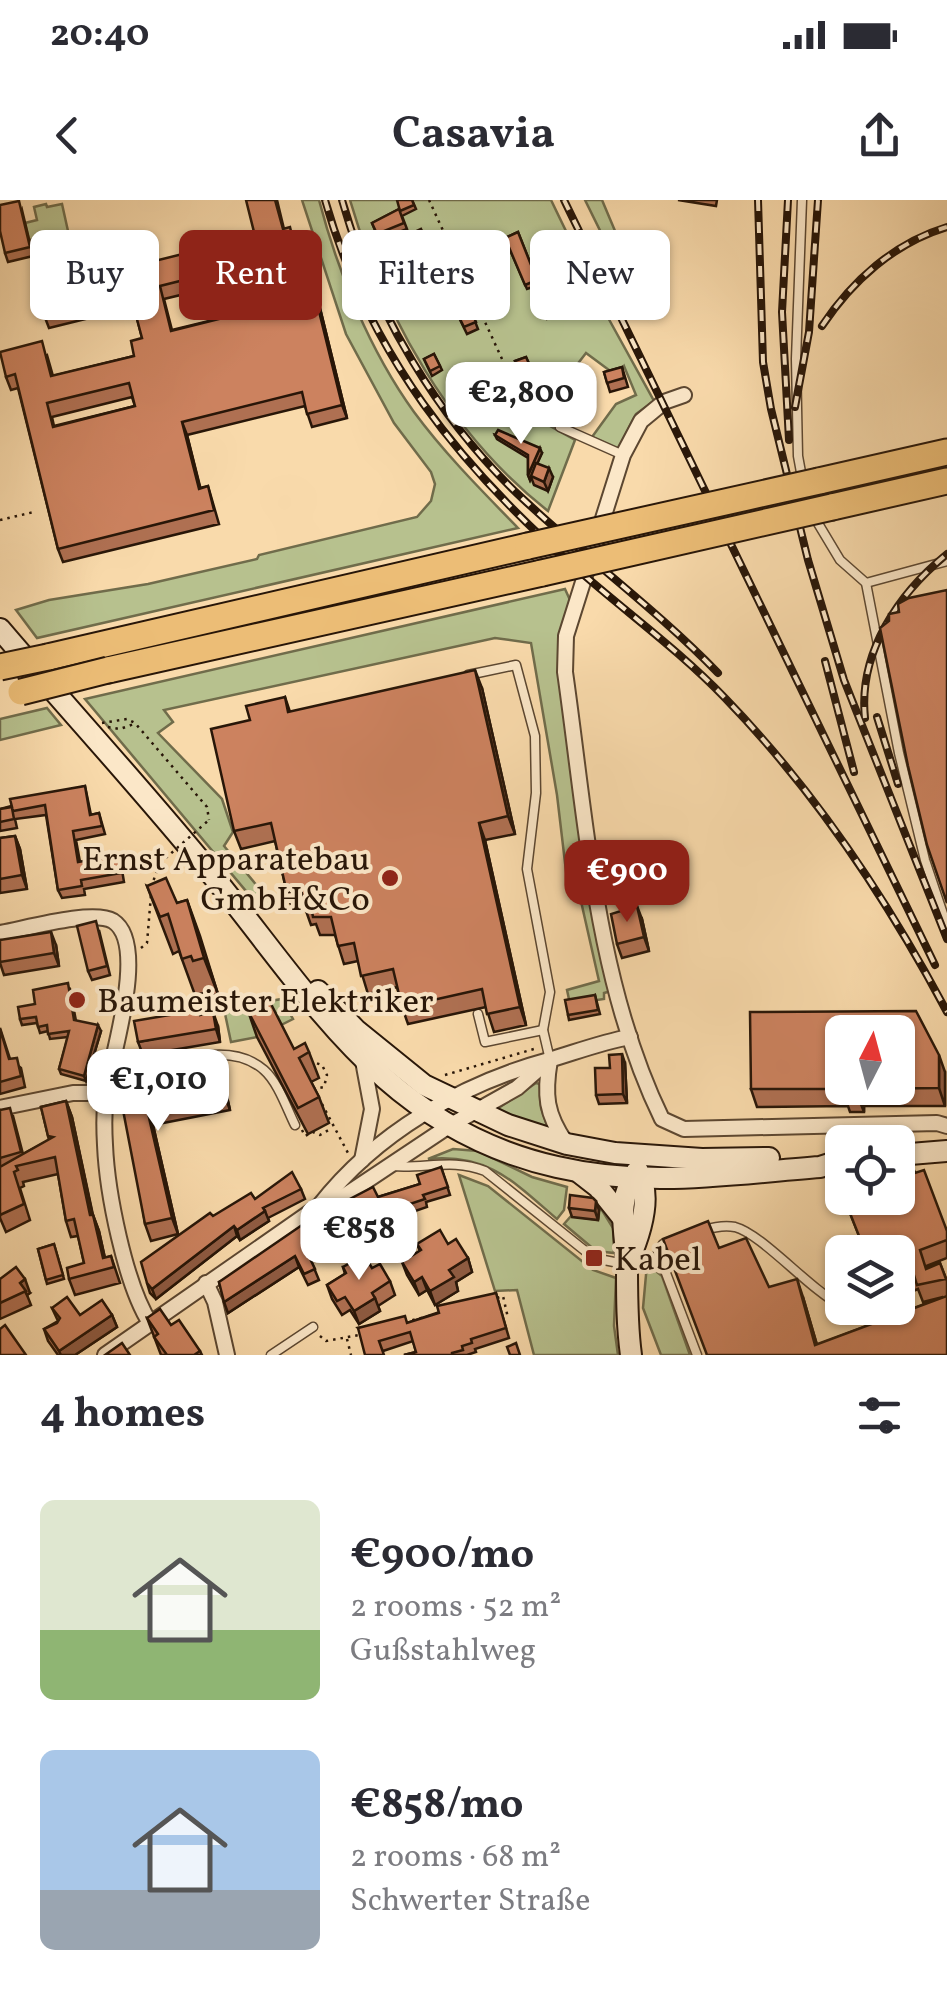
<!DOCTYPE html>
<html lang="en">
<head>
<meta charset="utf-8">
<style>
	:root { --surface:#fff; --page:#f7f7f7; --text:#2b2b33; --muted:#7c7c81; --accent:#8f2418 }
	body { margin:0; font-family:Vollkorn,serif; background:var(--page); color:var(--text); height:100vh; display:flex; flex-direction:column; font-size:38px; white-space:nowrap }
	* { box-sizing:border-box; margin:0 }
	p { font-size:32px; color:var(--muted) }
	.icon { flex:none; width:55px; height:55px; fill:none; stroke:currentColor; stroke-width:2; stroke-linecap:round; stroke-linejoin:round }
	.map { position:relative; height:1155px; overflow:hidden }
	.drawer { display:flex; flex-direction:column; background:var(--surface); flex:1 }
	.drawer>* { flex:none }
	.banner { position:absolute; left:30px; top:30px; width:888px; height:90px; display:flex; gap:20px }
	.needle { width:65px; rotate:6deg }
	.controls { position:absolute; left:825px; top:815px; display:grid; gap:20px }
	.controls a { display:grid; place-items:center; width:90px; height:90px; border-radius:15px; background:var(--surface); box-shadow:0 2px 8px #0004; font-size:50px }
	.price { position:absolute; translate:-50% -85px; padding:0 22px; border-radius:20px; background:#fff; color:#222; font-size:32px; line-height:65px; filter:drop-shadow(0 2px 5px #0008) }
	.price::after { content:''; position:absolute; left:50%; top:60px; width:30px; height:22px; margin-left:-15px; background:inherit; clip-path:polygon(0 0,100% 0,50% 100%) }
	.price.on { background:var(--accent); color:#fff }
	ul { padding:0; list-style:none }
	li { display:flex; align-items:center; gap:30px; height:250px; padding:0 40px }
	li span { display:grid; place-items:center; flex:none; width:280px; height:200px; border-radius:15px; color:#555 }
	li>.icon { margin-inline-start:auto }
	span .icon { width:120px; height:120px; fill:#fffc; stroke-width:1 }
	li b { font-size:42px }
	h2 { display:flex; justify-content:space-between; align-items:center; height:120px; padding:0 40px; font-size:42px }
	.tag { padding:0 35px; border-radius:15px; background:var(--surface); box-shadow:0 2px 8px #0004; font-size:35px; line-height:90px }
	.tag.on { background:var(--accent); color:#fff }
	.status { display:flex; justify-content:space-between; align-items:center; height:70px; padding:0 50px; background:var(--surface); direction:ltr }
	.status svg { height:28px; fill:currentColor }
	header { display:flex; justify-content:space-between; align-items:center; height:130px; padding:0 40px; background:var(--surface); font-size:45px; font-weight:700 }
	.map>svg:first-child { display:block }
</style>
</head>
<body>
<div class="status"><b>20:40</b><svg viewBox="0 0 49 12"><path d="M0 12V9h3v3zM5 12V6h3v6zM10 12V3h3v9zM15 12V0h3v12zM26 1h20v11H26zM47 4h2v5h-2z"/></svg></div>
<header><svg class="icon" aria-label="back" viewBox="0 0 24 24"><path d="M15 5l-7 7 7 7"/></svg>Casavia<svg class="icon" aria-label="share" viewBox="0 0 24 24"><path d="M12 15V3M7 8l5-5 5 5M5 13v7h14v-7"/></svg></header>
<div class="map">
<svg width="947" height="1155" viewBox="0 0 947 1155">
	<rect width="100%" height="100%" fill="#f9daab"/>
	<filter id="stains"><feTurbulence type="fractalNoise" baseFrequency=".002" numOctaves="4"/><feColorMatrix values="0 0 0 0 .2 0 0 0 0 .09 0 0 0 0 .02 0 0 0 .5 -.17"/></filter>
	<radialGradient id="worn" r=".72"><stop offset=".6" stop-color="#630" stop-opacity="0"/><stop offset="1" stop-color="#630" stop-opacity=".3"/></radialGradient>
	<g fill="#b7c18e" stroke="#706c4b" stroke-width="2.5">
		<path d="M302,0H319C338,73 370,151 414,212C445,254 482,291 518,328L37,438L16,410L49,400L148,384L257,359L259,355L417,317L431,301L435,284L431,272L394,223L346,134Z"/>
		<path d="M350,0H551L606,114L654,201L636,214L618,249L592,237L616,204L636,195L624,166L617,176L586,153L536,218L575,240L548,311C451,235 384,117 350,0Z"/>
		<polygon points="585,0 602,0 618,38 620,71"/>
		<polygon points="46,4 47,7 62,4 68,31 29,40 25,23 37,20 34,7"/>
		<polygon points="565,389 570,400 559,445 590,698 611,791 604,793 604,799 570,804 567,790 599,781 578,688 568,688 557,595 531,443 495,438 164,510 173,522 158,533 222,599 233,632 224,646 273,705 261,709 85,499"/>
		<polygon points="47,508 61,525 0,540 0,519"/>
		<polygon points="282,799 293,819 257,837 231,842 224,809"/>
		<polygon points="536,883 540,884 541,908 548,928 521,921 497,909"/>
		<path d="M453,949L478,951L532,977L567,987L564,1010L557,1019C514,982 488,953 428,959Z"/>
		<polygon points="459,975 488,986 593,1070 616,1078 614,1126 618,1155 534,1155 517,1090 495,1091"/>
		<polygon points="600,1007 613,1028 614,1053 596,1051 564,1024 571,1016 598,1020"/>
		<polygon points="647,1064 662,1076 690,1155 661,1155 643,1108"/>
	</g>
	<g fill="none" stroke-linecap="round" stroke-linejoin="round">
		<g stroke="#5c4731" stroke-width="11">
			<g id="lane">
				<polyline points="802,0 796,159 798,256 807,305 840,360 866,383 899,553 925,660 947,726"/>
				<polyline points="560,227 623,255"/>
				<polyline points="866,383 947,361"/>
				<polyline points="468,475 516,465 535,536 536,593 527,669 550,792 543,830 550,860"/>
				<polyline points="478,814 485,842 543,830"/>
				<path d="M111,869C158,874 223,834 264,870C278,882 287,909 295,925"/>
				<path d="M392,966C425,969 453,958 485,971L594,1058L624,1064"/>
				<path d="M704,1030C714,1027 725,1025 735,1027C762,1034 810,1090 842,1106"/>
				<polyline points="672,1041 663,1044 658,1052 697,1155"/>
				<polyline points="846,1108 884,1115 913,1111"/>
				<polyline points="271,1155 313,1127"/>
			</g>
		</g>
		<g stroke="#5c4731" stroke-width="18">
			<g id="street">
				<path d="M684,195L664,202L641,221L623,255L566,436L565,472C586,619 596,784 662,919L684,929L937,923L947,926"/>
				<path d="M0,733C24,729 93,709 113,721C149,744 111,857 106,892C104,909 104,928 105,945C107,992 125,1084 150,1123"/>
				<path d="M550,860C544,895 546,914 566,943"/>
				<polyline points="0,908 73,893 106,893"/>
				<polyline points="362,960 372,909 363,861"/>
				<polyline points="320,1006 332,1004 449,926 517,888 549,860"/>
				<polyline points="206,1083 215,1102 227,1155"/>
				<path d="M105,1155L319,1006C376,933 461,884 549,860C576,852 602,842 630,837"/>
			</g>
		</g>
		<g stroke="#281608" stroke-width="24">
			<g id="secondary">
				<path d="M0,429C69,510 141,588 208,670C312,796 383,928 557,967C647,988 729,974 820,967L842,960"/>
				<polyline points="318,791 356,830 424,885 508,925 567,944 615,953 702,959 769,958"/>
				<polyline points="898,955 947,951"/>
				<polyline points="580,973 598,987 622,1017"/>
				<path d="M628,1062C639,1037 654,995 637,971"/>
				<path d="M631,1155C627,1126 627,1098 627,1069C627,1035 613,1001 638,971"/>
			</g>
		</g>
		<g stroke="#281608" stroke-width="29">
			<g id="highway">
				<polyline points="819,281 947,252"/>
				<polyline points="832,307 947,281"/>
				<polyline points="48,457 528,346"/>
				<polyline points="108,470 542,373"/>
			</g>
		</g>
		<g stroke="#281608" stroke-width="2.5" stroke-dasharray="2.5 5" stroke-linecap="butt">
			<polyline points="429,0 519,196 549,222"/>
			<polyline points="0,320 34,312"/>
			<polyline points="102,523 127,519 135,523 207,607 209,620"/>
			<polyline points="108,527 120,529 134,524"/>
			<polyline points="151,687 160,663"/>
			<polyline points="141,748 147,743 151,695"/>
			<polyline points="445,875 534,849"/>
			<polyline points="313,889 324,887 327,875 322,865 313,862"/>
			<polyline points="322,904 348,953"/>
			<polyline points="302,930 305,936 313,932 320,935 332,928"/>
			<polyline points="497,1098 503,1096 508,1118"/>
			<polyline points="405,1122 441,1113"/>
			<polyline points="320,1136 326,1141 359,1135"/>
			<polyline points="347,1139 351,1155"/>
		</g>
		<use href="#lane" stroke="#fbe7c8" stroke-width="8"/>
		<use href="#street" stroke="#fbe7c8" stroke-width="14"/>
		<use href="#secondary" stroke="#fbe7c8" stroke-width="20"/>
		<use href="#highway" stroke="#ecbd76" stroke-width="25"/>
		<g stroke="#281608" stroke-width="8">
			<g id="rail">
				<path d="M325,0C369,154 459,266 577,369C626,412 680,451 725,498C815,591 887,699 947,812"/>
				<path d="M342,0C373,110 439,221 523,299C587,359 657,410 718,473"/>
				<polyline points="564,0 935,765"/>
				<polyline points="758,0 763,162 771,209 808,360 844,480 947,739"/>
				<polyline points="788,0 782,112 789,240"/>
				<path d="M822,126C852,81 894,43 947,27"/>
				<polyline points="795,207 809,132 818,0"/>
				<polyline points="825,461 854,572"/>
				<polyline points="877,517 898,584"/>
				<path d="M865,518C858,452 899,393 947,354"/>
			</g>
		</g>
		<use href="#rail" stroke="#fbe7c8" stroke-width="4" stroke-dasharray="11" stroke-linecap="butt"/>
		<g stroke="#281608" stroke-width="29" stroke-linecap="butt">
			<g id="highway-bridge">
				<polyline points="528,346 819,281"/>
				<polyline points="542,373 832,307"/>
				<polyline points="0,467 48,457"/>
				<polyline points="21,492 108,470"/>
			</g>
		</g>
		<polyline stroke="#281608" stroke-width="2.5" stroke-dasharray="2.5 5" stroke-linecap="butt" points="160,663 209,620"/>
		<use href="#highway-bridge" stroke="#ecbd76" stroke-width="25"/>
	</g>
	<g fill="#af7052" stroke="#281608" stroke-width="2.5" fill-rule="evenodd">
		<path d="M277,0L284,29L294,41L301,66L164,99L172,130L315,95L320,108L347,218L312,227L305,206L187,235L200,288L208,286L219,324L63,362L58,349L18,188L11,190L6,177L47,155L53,176L134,156L142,138L134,107L49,128L44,115L255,36ZM132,197L135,206L54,226L52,217Z"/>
		<polygon points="412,0 416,9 402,16 407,29 379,40 372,23 399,9"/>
		<polygon points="678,0 717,0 716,6"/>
		<polygon points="22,10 33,56 8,62 5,53"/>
		<polygon points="518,32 539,85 527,89 505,38"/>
		<polygon points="406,36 431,49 435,47 442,65 433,70 430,64 422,68"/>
		<polygon points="464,93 478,129 467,134 450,99"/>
		<polygon points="552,100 557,115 547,119 541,104"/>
		<polygon points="434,154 442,170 432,176 424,159"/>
		<polygon points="526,157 533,173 522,177 515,161"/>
		<polygon points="622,167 628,187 610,192 604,172"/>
		<polygon points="467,183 476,207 464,212 454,188"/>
		<polygon points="495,235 542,253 537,263 553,277 548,291 534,285 531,277 530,280 528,275 528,258 497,239"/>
		<polygon points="482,488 515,634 485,640 526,825 494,832 486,807 408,824 402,807 397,787 368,794 358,761 344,764 335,735 320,735 316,724 311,725 305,708 293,711 287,693 275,641 241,649 234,631 250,520 285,497 290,512"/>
		<polygon points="85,586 91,615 99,613 105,634 76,640 80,662 121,664 124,682 84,689 85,695 62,698 58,690 46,615 15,619 17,628 0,631 0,609"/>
		<polygon points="15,636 20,649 27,689 0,693 0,638"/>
		<polygon points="147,686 177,703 187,700 218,794 206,798 204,793 195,795 179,751 173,754"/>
		<polygon points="642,719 649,751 622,758 617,744"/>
		<polygon points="99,730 110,775 92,780 88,771"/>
		<polygon points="0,740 56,745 59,766 4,775 0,763"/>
		<polygon points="70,789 76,821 101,831 86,881 61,874 59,869 68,837 50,839 48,831 40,833 37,823 22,825 20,819 35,804"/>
		<polygon points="595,795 600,814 569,820 568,815"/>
		<polygon points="248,811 294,849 309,852 319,878 311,882 319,897 329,923 308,934 257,837"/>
		<polygon points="218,826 220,842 143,855 138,842"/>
		<polygon points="0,828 10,859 21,868 25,887 0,894"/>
		<polygon points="625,863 627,903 599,904 596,895 610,868"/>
		<polygon points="945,872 945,906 864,906 864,912 850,912 848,906 757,907 751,889"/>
		<polygon points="225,888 230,910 153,925 178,1034 151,1041 145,1024 128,908"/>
		<polygon points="66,901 72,917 93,1015 99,1031 105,1058 111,1056 120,1083 75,1095 69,1079 84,1063 78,1036 71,1037 66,1021 58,974 23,982 24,986 20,988 30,1020 6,1032 0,1018 0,910 13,916 23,954 49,940 41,907"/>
		<polygon points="441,967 450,995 426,1002 427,1007 398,1017 395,1010 358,1028 346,1001 378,997 420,984"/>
		<polygon points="842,972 842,998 898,998 915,973 947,1031 947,1058 926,1066 926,1068 940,1063 947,1081 947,1155 707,1155 719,1048 769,1087 803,1097 817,1145 943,1097 923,1102 918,1089 901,1096 898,1087 898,1052 863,1046 848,1008 840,1011 827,977"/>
		<polygon points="301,989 305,999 268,1018 269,1021 240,1040 237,1036 156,1099 150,1093 147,1083 213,1016 255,999"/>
		<polygon points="569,1008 599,1010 598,1020 572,1017"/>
		<polygon points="359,1029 366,1045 344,1056 337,1040"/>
		<polygon points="331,1031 335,1042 309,1056 319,1080 308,1085 299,1067 228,1113 219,1082"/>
		<polygon points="54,1044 64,1079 47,1084 38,1049"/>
		<polygon points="417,1044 448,1044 468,1058 472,1072 456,1082 458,1091 435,1105 427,1090 419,1095 407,1075 402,1062 420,1051"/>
		<polygon points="842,1054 842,1097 834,1076"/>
		<polygon points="343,1067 372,1068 390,1081 395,1095 378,1106 380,1111 359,1124 350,1110 342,1115 332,1099 327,1085 345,1074"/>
		<polygon points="0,1079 30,1093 27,1095 31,1105 0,1119"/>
		<polygon points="496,1093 509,1138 475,1149 476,1152 467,1155 404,1155 416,1152 413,1141 383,1151 358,1128 407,1123"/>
		<polygon points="52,1108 80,1115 112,1115 117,1127 75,1155 58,1155 48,1141 44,1129 58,1121"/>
		<polygon points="147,1118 171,1125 200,1151 202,1155 161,1155"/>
	</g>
	<g fill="#8f5b42" stroke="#281608" stroke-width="2.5">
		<polygon points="315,95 320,108 347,218 342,205"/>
		<polygon points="567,171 568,176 559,187 558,182"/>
		<polygon points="182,222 187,235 204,302 199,289"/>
		<polygon points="540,248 542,253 530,280 528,275"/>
		<polygon points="549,268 553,277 548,291 544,282"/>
		<polygon points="475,470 482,488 515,634 508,616"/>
		<polygon points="479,623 485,640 526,825 520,807"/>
		<polygon points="15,636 20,649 27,689 22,675"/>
		<polygon points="187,700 200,736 218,794 204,758"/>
		<polygon points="637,706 642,719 649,751 644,737"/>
		<polygon points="51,732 56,745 59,766 54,753"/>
		<polygon points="213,812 218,826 220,842 216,829"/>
		<polygon points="98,825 101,831 86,881 84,876"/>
		<polygon points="622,854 625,863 627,903 623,894"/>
		<polygon points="939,855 945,872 945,906 939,888"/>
		<polygon points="219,871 225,888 230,910 224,893"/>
		<polygon points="857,889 864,906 864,912 857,894"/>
		<polygon points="66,901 72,917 96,1031 90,1015"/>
		<polygon points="147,909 153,925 178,1034 172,1018"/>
		<polygon points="596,1001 599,1010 598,1020 595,1011"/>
		<polygon points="265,1011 269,1021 240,1040 237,1030"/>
		<polygon points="93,1015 99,1031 107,1068 103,1058"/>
		<polygon points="234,1026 237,1036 156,1099 152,1089"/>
		<polygon points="295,1056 299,1067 228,1113 224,1102"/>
		<polygon points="468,1058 472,1072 456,1082 458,1091 435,1105 430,1091 449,1070"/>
		<polygon points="422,1077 427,1090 419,1095 414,1082"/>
		<polygon points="25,1079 30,1093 27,1095 20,1083"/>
		<polygon points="797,1079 803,1097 820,1155 819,1155"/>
		<polygon points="375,1098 380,1111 359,1124 354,1111"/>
		<polygon points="112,1115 117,1127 75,1155 61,1155 59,1151"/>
	</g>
	<g fill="#cc825f" stroke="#281608" stroke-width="2.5" fill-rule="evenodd">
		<path d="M246,0H275L283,29L290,27L296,52L160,86L171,131L315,95L342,205L307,214L302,192L182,222L199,289L208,286L214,310L58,349L15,174L6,177L0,152L42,141L51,176L134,156L131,141L142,138L130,93L44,115L38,90L255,36ZM129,183L135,206L53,227L47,203Z"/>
		<polygon points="397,0 412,0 414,5 400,11"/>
		<polygon points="19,1 30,47 5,53 0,31 0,5"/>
		<polygon points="399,9 404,23 377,34 372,23"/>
		<polygon points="421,29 431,49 435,47 440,58 430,62 428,57 420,60 406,36"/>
		<polygon points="518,32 537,80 525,85 505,38"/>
		<polygon points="464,93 476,122 464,127 450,99"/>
		<polygon points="552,100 555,110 545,114 541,104"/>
		<polygon points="434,154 440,166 430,171 424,159"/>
		<polygon points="526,157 531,168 521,173 515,161"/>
		<polygon points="559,164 567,171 558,182 549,175"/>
		<polygon points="622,167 624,178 607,183 604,172"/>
		<polygon points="467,183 473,198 461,203 454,188"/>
		<polygon points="498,230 540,248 528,275 528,255 495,235"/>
		<polygon points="536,263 549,268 544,282 531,276"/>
		<polygon points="947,390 947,703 927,645 908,566 880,428 889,421 889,414 899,412 898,404 909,398"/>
		<polygon points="475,470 508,616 479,623 520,807 487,814 482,789 402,807 393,769 361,776 354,743 338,746 331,717 313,717 311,706 305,707 301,689 287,693 271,623 234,631 211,529 250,520 246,506 285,497 288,512"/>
		<polygon points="85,586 90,615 99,613 102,626 73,631 78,662 118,655 121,673 81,680 82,686 58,690 45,605 13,611 12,608 14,619 0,622 0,609 12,607 10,599"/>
		<polygon points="15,636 22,675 0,679 0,638"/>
		<polygon points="166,678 177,703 187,700 204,758 193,761 191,756 182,759 168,714 160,717 147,686"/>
		<polygon points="637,706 644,737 617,744 611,714"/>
		<polygon points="96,721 107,766 88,771 77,726"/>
		<polygon points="51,732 54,753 0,762 0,740"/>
		<polygon points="68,783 74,820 98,825 84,876 59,869 69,831 48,834 47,825 38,827 36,817 20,819 18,807 35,804 33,790"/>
		<polygon points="595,795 598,810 568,815 565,800"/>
		<polygon points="269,800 294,849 305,843 309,852 299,858 319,897 298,908 248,811"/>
		<polygon points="199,810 200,815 213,812 216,829 138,842 134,821"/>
		<path d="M916,811L939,855V888L857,889V894H844V889H751L750,812ZM842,832H898V888H842Z"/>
		<polygon points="0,829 9,859 17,858 21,876 0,882"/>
		<polygon points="622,854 623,894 596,895 595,868 610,868 609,855"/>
		<polygon points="219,871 224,893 147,909 172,1018 145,1024 123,910 128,908 124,885 142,882 143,887"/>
		<polygon points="66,901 90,1015 93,1015 103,1058 111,1056 114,1067 69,1079 67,1068 84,1063 74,1019 66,1021 55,957 16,966 18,970 14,972 24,1004 0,1015 0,967 53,937 48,936 41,907"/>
		<polygon points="10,908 21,952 0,958 0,910"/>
		<polygon points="912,965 915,973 924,970 947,1031 947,1040 920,1050 926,1069 940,1063 946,1079 917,1085 913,1072 898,1078 898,1052 847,1052 863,1046 844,998 898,998 898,970"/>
		<polygon points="441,967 448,987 423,995 425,999 395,1009 393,1002 355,1020 346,1001 373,987 378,997 420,984 417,975"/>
		<polygon points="292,972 301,989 263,1008 265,1011 237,1030 234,1026 152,1089 147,1083 141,1062 210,1013 213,1016 251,993 255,999"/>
		<polygon points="842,972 842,992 834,994 827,977"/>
		<polygon points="570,995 593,998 596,1001 595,1011 569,1008"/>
		<polygon points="321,1012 331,1031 304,1046 315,1069 304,1074 295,1056 224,1102 219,1082"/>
		<polygon points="708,1021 719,1048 746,1038 769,1087 797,1079 815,1145 947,1096 947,1155 707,1155 663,1039"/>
		<polygon points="359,1029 365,1040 342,1051 337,1040"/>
		<polygon points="440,1030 448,1044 456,1039 468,1058 449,1070 454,1077 430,1091 422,1077 414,1082 402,1062 421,1050 417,1044"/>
		<polygon points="54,1044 63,1075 46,1080 38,1049"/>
		<polygon points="842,1054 842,1079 837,1081 828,1059"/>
		<polygon points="364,1055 372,1068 380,1064 390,1081 372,1093 375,1098 354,1111 345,1097 337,1101 327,1085 346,1073 343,1067"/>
		<polygon points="16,1067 25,1079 20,1083 26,1091 0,1103 0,1079"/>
		<polygon points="496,1093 506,1128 471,1139 472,1143 462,1146 463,1150 452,1153 452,1155 404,1155 416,1152 410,1132 379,1141 384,1155 365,1155 358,1128 405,1116 407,1123 439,1113 437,1106"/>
		<polygon points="67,1097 80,1115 102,1100 112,1115 59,1151 44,1129 57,1123 60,1118 52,1108"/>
		<polygon points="160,1109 171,1125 179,1120 200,1151 194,1155 167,1155 154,1137 158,1134 147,1118"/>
		<polygon points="5,1125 26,1155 0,1155 0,1129"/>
		<polygon points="122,1143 130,1155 105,1155"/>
		<polygon points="516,1143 520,1155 510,1155 507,1147"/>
	</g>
	<g fill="#8f2418" stroke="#fbe7c8" stroke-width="4">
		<circle cx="390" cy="678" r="10"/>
		<circle cx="77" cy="800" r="10"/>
		<rect x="584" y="1048" width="20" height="20" rx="5"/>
	</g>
	<g text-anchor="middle" stroke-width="8" stroke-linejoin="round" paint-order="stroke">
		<g font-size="35" fill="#281608" stroke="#fbe7c8" text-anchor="start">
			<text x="370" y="670" text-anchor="end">Ernst Apparatebau<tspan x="370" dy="40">GmbH&amp;Co</tspan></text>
			<text x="97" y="812">Baumeister Elektriker</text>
			<text x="614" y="1070">Kabel</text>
		</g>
	</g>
	<rect width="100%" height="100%" filter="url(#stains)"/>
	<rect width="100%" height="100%" fill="url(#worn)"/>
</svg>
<div class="controls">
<a><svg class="needle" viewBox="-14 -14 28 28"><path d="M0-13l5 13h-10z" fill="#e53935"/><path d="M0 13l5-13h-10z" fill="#7c7c81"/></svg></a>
<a><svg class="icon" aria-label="locate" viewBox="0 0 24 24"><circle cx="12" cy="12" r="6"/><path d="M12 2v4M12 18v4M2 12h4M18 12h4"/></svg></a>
<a><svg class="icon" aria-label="layers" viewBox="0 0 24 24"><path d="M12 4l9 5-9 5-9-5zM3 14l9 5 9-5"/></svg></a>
</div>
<b class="price" style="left:521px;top:247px">€2,800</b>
<b class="price on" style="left:627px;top:725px">€900</b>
<b class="price" style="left:158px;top:934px">€1,010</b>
<b class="price" style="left:359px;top:1083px">€858</b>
<div class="banner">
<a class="tag">Buy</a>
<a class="tag on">Rent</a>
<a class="tag">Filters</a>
<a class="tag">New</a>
</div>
</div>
<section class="drawer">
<h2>4 homes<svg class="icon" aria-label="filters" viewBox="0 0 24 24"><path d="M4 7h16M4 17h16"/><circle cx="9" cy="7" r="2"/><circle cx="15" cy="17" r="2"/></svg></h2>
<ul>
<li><span style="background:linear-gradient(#dfe7d0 65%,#8fb573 0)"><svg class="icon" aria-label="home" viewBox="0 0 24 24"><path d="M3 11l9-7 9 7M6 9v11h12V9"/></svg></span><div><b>€900/mo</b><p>2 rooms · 52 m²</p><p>Gußstahlweg</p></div></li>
<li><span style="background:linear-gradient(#a9c7e8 70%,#9aa5b1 0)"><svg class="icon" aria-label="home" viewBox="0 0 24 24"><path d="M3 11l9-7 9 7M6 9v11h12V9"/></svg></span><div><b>€858/mo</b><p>2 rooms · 68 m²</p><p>Schwerter Straße</p></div></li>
</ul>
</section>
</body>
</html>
